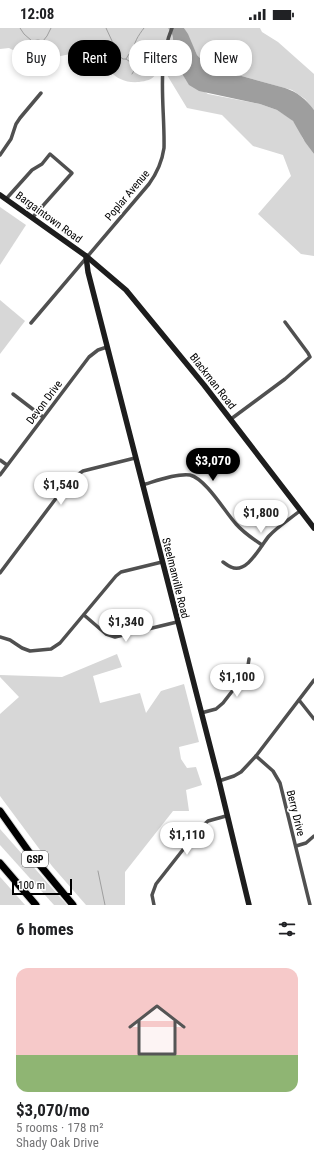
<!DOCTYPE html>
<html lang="en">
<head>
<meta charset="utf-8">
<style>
	:root { --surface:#fff; --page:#f6f6f6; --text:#202124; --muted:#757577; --accent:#000 }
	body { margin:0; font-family:"Roboto Condensed",sans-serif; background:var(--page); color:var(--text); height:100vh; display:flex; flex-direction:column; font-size:15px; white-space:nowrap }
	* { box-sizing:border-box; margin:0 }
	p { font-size:13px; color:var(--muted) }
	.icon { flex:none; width:22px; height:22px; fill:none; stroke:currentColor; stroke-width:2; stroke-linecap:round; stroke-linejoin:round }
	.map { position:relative; height:877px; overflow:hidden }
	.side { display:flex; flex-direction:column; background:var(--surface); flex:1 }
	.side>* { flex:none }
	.hud { position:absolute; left:12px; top:12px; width:290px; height:36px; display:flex; gap:8px }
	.scale { position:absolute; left:12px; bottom:10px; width:60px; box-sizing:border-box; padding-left:4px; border:2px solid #000; border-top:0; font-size:11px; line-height:14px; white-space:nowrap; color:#000; -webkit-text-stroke:3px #fff; paint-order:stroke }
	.price { position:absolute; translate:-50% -34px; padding:0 9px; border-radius:14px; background:#fff; color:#222; font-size:13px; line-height:26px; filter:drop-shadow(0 1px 2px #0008) }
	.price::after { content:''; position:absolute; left:50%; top:24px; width:12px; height:9px; margin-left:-6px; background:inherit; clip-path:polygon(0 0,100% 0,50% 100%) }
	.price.current { background:var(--accent); color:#fff }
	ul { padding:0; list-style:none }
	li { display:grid; align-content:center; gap:8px; height:212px; padding:0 16px }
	li span { display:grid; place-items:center; height:124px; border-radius:12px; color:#555 }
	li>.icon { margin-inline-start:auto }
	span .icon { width:72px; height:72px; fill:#fffc; stroke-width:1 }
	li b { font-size:17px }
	h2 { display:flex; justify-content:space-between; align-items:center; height:48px; padding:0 16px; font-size:17px }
	.chip { padding:0 14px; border-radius:16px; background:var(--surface); box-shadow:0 2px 6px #0003; font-size:14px; line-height:36px }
	.chip.current { background:var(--accent); color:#fff }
	.status { display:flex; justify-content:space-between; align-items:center; height:28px; padding:0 20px; background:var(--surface); direction:ltr }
	.status svg { height:11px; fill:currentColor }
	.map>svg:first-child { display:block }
</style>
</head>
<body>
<div class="status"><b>12:08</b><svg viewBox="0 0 49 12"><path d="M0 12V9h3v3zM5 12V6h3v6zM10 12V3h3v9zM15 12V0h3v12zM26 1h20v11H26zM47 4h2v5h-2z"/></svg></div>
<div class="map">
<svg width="314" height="877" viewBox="0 0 314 877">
	<rect width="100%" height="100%" fill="#fff"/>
	<g fill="#d7d7d7">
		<path d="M0,0H168L172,6L173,10L174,33L186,52L208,66L260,76L277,82L291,91L297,97L303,111L314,126V228L301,226L258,186L291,148L283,127L253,118L222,87L187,80L167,47L156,46C152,52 146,53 139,54C114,56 107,39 94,21L56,29L49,41L9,20L0,21Z"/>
		<polygon points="184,0 260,0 262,4 278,14 314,46 314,82 305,71 292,62 209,39 197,27"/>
		<polygon points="0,179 26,197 0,237"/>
		<polygon points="0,272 25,293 0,326"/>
		<polygon points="117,626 122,639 93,648 100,675 140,665 146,685 161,663 184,656 199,714 179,719 181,731 187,740 196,739 202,757 186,762 189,783 173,783 125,844 125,877 86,877 52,838 0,768 0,686 19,669 0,649 0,647 62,649"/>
		<polygon points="0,801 67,877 54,877 0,817"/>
		<polygon points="0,849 2,851 25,877 0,877"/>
	</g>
	<path fill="#9e9e9e" d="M168,0H184L188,6L197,27L209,39L285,60C297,64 306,71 314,82V126L305,114L293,93L277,82L260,76L199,63L189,57L174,33L173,10L172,6Z"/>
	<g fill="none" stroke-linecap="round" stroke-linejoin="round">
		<g stroke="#9e9e9e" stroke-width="1">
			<polyline points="20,0 24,6 32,13 38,12 43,13 47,8 51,0"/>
			<polyline points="106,0 119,28 123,31 126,31 136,38 135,41 132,46"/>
			<path d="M126,31L129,26L133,24C134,14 138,8 144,0"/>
			<polyline points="98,843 105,877"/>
		</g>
		<g stroke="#dbdbdb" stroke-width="9">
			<g id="highway">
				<polyline points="0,783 29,824 73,877"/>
				<polyline points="0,835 36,877"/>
			</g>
		</g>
		<g stroke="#505050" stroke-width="3.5">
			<polyline points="0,127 11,111 16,96 20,90 41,65"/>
			<polyline points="6,171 32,142 42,136 50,126 72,145 32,190"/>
			<path d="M31,295L149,156C157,145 162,134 164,120C165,80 156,38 172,0"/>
			<polyline points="13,366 43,389"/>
			<polyline points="231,391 285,351 310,329 308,325 285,294"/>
			<polyline points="0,432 7,437"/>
			<polyline points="0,447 89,329 98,322 107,319"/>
			<path d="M142,457C156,453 177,445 190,447C206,451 225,484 236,496C243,504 253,511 262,517"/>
			<path d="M223,534C226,536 228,538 231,539C247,547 261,517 269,508C278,498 290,491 301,482"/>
			<polyline points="0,545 63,461 73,450 83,443 135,430"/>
			<polyline points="84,587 106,606 115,609 177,594"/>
			<polyline points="0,609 10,612 22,620 30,623 51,621 60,615 116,548 121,544 162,534"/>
			<polyline points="299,672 314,691"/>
			<polyline points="201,685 216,681 223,675 247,644 249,631"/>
			<polyline points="256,728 273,743 280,755 310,877"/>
			<polyline points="219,753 234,748 241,744 256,728 314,652"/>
			<polyline points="296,818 306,815 314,808"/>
			<polyline points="154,877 152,867 156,856 200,800 208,793 226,788"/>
		</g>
		<g stroke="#1d1d1d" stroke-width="5.5">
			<polyline points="0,167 86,228 126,262 204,357 314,500"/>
			<polyline points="86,228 88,244 219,753 249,877"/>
		</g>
		<use href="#highway" stroke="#000" stroke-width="7"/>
	</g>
	<g text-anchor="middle" stroke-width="3.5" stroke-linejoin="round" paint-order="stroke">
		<rect fill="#fff" stroke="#4c4c4c" stroke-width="1" x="22" y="823" width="26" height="16" rx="3"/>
		<g font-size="10" font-weight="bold" fill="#000">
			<text x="35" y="835">GSP</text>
		</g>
		<g font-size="11" fill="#000" stroke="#fff">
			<text transform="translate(127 167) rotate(-50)" y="4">Poplar Avenue</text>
			<text transform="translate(49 189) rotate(36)" y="4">Bargaintown Road</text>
			<text transform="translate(213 353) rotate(52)" y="4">Blackman Road</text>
			<text transform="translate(44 374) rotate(-53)" y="4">Devon Drive</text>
			<text transform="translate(176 550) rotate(76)" y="4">Steelmanville Road</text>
			<text transform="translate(296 785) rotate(76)" y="4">Berry Drive</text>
		</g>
	</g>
</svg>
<div class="scale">100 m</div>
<b class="price current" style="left:213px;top:454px">$3,070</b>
<b class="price" style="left:61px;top:478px">$1,540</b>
<b class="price" style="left:261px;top:506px">$1,800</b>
<b class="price" style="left:126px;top:615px">$1,340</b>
<b class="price" style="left:237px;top:670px">$1,100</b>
<b class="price" style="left:187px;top:828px">$1,110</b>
<div class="hud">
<a class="chip">Buy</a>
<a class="chip current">Rent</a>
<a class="chip">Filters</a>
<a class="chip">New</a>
</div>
</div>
<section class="side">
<h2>6 homes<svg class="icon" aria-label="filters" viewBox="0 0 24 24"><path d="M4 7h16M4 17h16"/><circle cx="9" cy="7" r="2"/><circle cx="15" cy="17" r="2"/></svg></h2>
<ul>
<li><span style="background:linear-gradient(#f6c9c9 70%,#8fb573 0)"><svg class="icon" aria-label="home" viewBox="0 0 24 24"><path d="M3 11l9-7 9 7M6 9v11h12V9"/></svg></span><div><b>$3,070/mo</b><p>5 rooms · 178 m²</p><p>Shady Oak Drive</p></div></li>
</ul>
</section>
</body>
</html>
